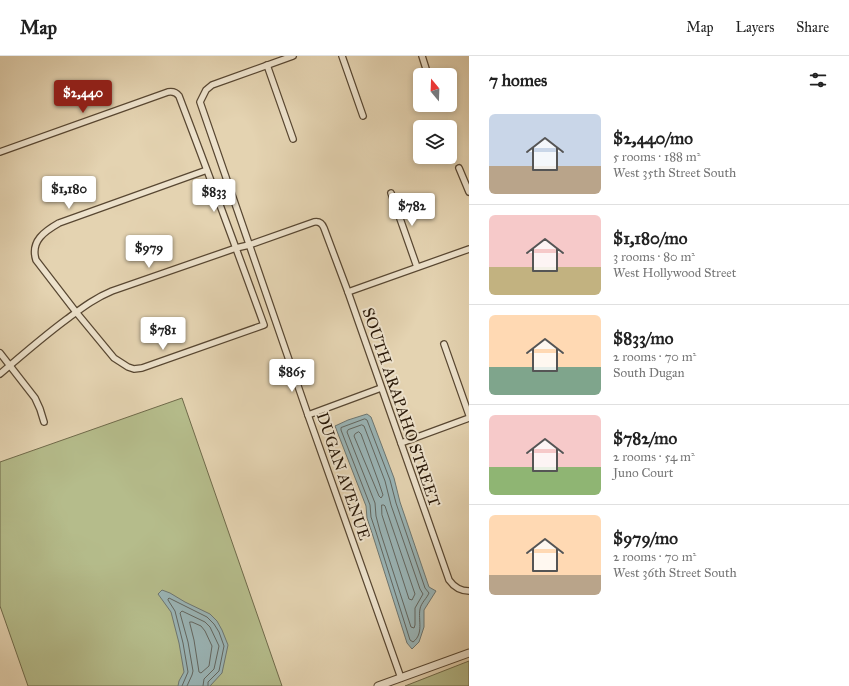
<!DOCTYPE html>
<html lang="en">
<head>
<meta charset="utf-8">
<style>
	:root { --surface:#fff; --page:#f6f6f6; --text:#222; --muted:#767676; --line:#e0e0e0; --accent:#8f2418 }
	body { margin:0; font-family:"IM FELL Great Primer",serif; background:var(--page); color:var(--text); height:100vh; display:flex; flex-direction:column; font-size:15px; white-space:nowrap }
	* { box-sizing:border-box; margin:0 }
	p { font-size:13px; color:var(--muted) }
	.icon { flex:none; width:22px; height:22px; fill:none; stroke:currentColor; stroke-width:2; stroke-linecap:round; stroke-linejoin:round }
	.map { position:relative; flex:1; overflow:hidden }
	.panel { display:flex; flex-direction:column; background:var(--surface); width:380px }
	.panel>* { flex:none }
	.needle { width:26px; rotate:341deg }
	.fabs { position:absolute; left:413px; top:12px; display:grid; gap:8px }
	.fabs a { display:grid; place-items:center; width:44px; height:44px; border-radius:6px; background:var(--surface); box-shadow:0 2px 6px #0003; font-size:20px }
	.price { position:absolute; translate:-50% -34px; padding:0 9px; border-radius:4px; background:#fff; color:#222; font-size:13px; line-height:26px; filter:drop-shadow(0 1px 2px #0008) }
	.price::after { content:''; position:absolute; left:50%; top:24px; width:12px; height:9px; margin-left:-6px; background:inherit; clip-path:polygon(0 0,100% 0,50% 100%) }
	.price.on { background:var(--accent); color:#fff }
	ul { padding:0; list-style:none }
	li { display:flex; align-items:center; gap:12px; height:100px; padding:0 20px }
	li+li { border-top:1px solid var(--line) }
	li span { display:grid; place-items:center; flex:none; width:112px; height:80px; border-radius:6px; color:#555 }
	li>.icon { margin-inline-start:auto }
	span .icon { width:48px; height:48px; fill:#fffc; stroke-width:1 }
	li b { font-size:17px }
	h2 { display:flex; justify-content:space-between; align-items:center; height:48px; padding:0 20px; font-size:17px }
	header { display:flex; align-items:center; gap:24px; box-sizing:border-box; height:56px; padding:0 20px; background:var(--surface); border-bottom:1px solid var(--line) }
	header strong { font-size:19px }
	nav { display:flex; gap:22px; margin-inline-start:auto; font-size:14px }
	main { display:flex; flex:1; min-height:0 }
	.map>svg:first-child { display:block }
</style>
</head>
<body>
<header>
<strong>Map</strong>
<nav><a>Map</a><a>Layers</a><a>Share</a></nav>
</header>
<main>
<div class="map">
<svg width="469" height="630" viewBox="0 0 469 630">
	<rect width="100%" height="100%" fill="#e4d3b1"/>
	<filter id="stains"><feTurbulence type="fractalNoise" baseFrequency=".005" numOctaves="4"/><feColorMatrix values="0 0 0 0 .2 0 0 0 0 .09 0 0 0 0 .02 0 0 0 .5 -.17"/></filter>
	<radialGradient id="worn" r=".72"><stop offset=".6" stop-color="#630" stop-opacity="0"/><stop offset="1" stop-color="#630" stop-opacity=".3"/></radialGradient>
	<g fill="#b5bc8b" stroke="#6f6a4a">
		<polygon points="182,342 282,630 28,630 0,550 0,406"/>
		<polygon points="469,605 469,630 405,630"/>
	</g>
	<g fill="#9ab5b7" stroke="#6d7671">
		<polygon points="367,358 371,361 394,422 400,446 429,531 436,535 424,554 424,571 419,586 412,593 407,587 372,477 367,462 366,450 335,370 348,364"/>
		<polygon points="162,534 170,537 185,546 210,558 217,565 222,574 228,589 222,617 210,630 178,630 179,625 184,616 179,587 171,556 158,538"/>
	</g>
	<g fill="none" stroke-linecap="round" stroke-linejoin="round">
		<g stroke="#626660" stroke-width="1">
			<path d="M365,363L367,364L390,424L396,447L425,532L429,537C427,542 421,547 420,553C418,564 424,578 413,586L410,584L376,476L371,461L370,449L341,374V372Z"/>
			<polygon points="362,369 364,370 385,425 391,449 420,533 423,538 415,552 415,569 414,572 411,571 380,475 376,460 375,447 347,376 348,374"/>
			<polygon points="359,376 361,378 379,427 383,439 381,442 379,440 354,380 355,378"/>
			<polygon points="382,449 384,449 385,450 415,538 412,544 409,543 382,459"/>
			<polygon points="190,566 192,566 201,570 205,575 212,590 209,610 201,617 199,616 194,584 190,568"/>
			<polyline points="182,630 188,616 183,587 175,555 168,544 168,543 169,542 207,561 214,568 219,576 224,590 219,615 208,626 208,630"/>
			<polyline points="187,630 192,619 193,615 188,586 180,557 182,555 205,566 210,571 219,590 214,613 204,623 203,630"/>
		</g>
		<g stroke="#584732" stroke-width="8">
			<g id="minor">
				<polyline points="293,0 212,29 206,34 200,46 308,359 401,622"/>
				<polyline points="342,0 363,60"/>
				<polyline points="422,0 428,19"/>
				<polyline points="267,9 293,83"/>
				<path d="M0,96L168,36C173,35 176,36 179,40C208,116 236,192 264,269L142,312L134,313L128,311L114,302L76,256L36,204C30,185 45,175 59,167L207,114"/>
				<polyline points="459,112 469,136"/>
				<polyline points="391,137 417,211"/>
				<polyline points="348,236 469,193"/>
				<polyline points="444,288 469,359"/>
				<polyline points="0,297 35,342 40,353 44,366"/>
				<path d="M0,318C22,299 44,280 67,263C82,252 95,242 112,235L236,192L249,189L314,166C319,165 322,167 324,172L348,236L449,524C454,531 460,535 469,535"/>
				<polyline points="308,359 381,332"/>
				<polyline points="401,387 469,362"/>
			</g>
		</g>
		<g stroke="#584732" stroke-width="9">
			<polyline id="tertiary" points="378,630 469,597"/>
		</g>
		<use href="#minor" stroke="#ede2cc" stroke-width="5.5"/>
		<use href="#tertiary" stroke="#ede2cc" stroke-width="7"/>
	</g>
	<g text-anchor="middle" stroke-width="4" stroke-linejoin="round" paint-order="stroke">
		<g font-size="16" fill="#291808" stroke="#ede2cc">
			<text transform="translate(402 351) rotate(71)" y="6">SOUTH ARAPAHO STREET</text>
			<text transform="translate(344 420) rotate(71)" y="6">DUGAN AVENUE</text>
		</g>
	</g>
	<rect width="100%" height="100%" filter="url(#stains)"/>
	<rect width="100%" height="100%" fill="url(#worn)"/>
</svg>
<div class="fabs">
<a><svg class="needle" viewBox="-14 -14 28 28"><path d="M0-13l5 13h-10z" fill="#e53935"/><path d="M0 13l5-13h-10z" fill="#767676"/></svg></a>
<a><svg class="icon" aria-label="layers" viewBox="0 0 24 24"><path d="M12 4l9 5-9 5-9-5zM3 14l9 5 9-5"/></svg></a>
</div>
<b class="price on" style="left:83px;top:58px">$2,440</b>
<b class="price" style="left:69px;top:154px">$1,180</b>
<b class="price" style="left:214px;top:157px">$833</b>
<b class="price" style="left:412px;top:171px">$782</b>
<b class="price" style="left:149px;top:213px">$979</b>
<b class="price" style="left:163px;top:295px">$781</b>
<b class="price" style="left:292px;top:337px">$865</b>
</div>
<section class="panel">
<h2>7 homes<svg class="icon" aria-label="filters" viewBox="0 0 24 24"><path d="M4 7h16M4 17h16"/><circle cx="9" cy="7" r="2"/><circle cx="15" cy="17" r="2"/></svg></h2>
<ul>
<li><span style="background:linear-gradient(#c9d6e8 65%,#b9a48a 0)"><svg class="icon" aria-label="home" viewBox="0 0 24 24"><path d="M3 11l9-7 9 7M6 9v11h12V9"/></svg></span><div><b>$2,440/mo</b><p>5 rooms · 188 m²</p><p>West 35th Street South</p></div></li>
<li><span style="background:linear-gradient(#f6c9c9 65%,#c2b280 0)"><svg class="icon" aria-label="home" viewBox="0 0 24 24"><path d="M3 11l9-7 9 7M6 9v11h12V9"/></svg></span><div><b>$1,180/mo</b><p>3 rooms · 80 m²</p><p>West Hollywood Street</p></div></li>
<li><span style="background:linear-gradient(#ffd9b3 65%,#7fa58c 0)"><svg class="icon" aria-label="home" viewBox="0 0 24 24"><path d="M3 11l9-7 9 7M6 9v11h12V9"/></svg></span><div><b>$833/mo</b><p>2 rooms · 70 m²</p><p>South Dugan</p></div></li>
<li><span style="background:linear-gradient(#f6c9c9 65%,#8fb573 0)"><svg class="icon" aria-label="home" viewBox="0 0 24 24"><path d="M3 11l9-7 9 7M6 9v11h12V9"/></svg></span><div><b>$782/mo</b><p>2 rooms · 54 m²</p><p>Juno Court</p></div></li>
<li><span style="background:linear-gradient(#ffd9b3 75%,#b9a48a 0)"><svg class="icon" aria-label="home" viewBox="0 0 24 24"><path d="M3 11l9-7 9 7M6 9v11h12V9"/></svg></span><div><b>$979/mo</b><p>2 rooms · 70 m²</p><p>West 36th Street South</p></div></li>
</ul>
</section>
</main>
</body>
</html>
